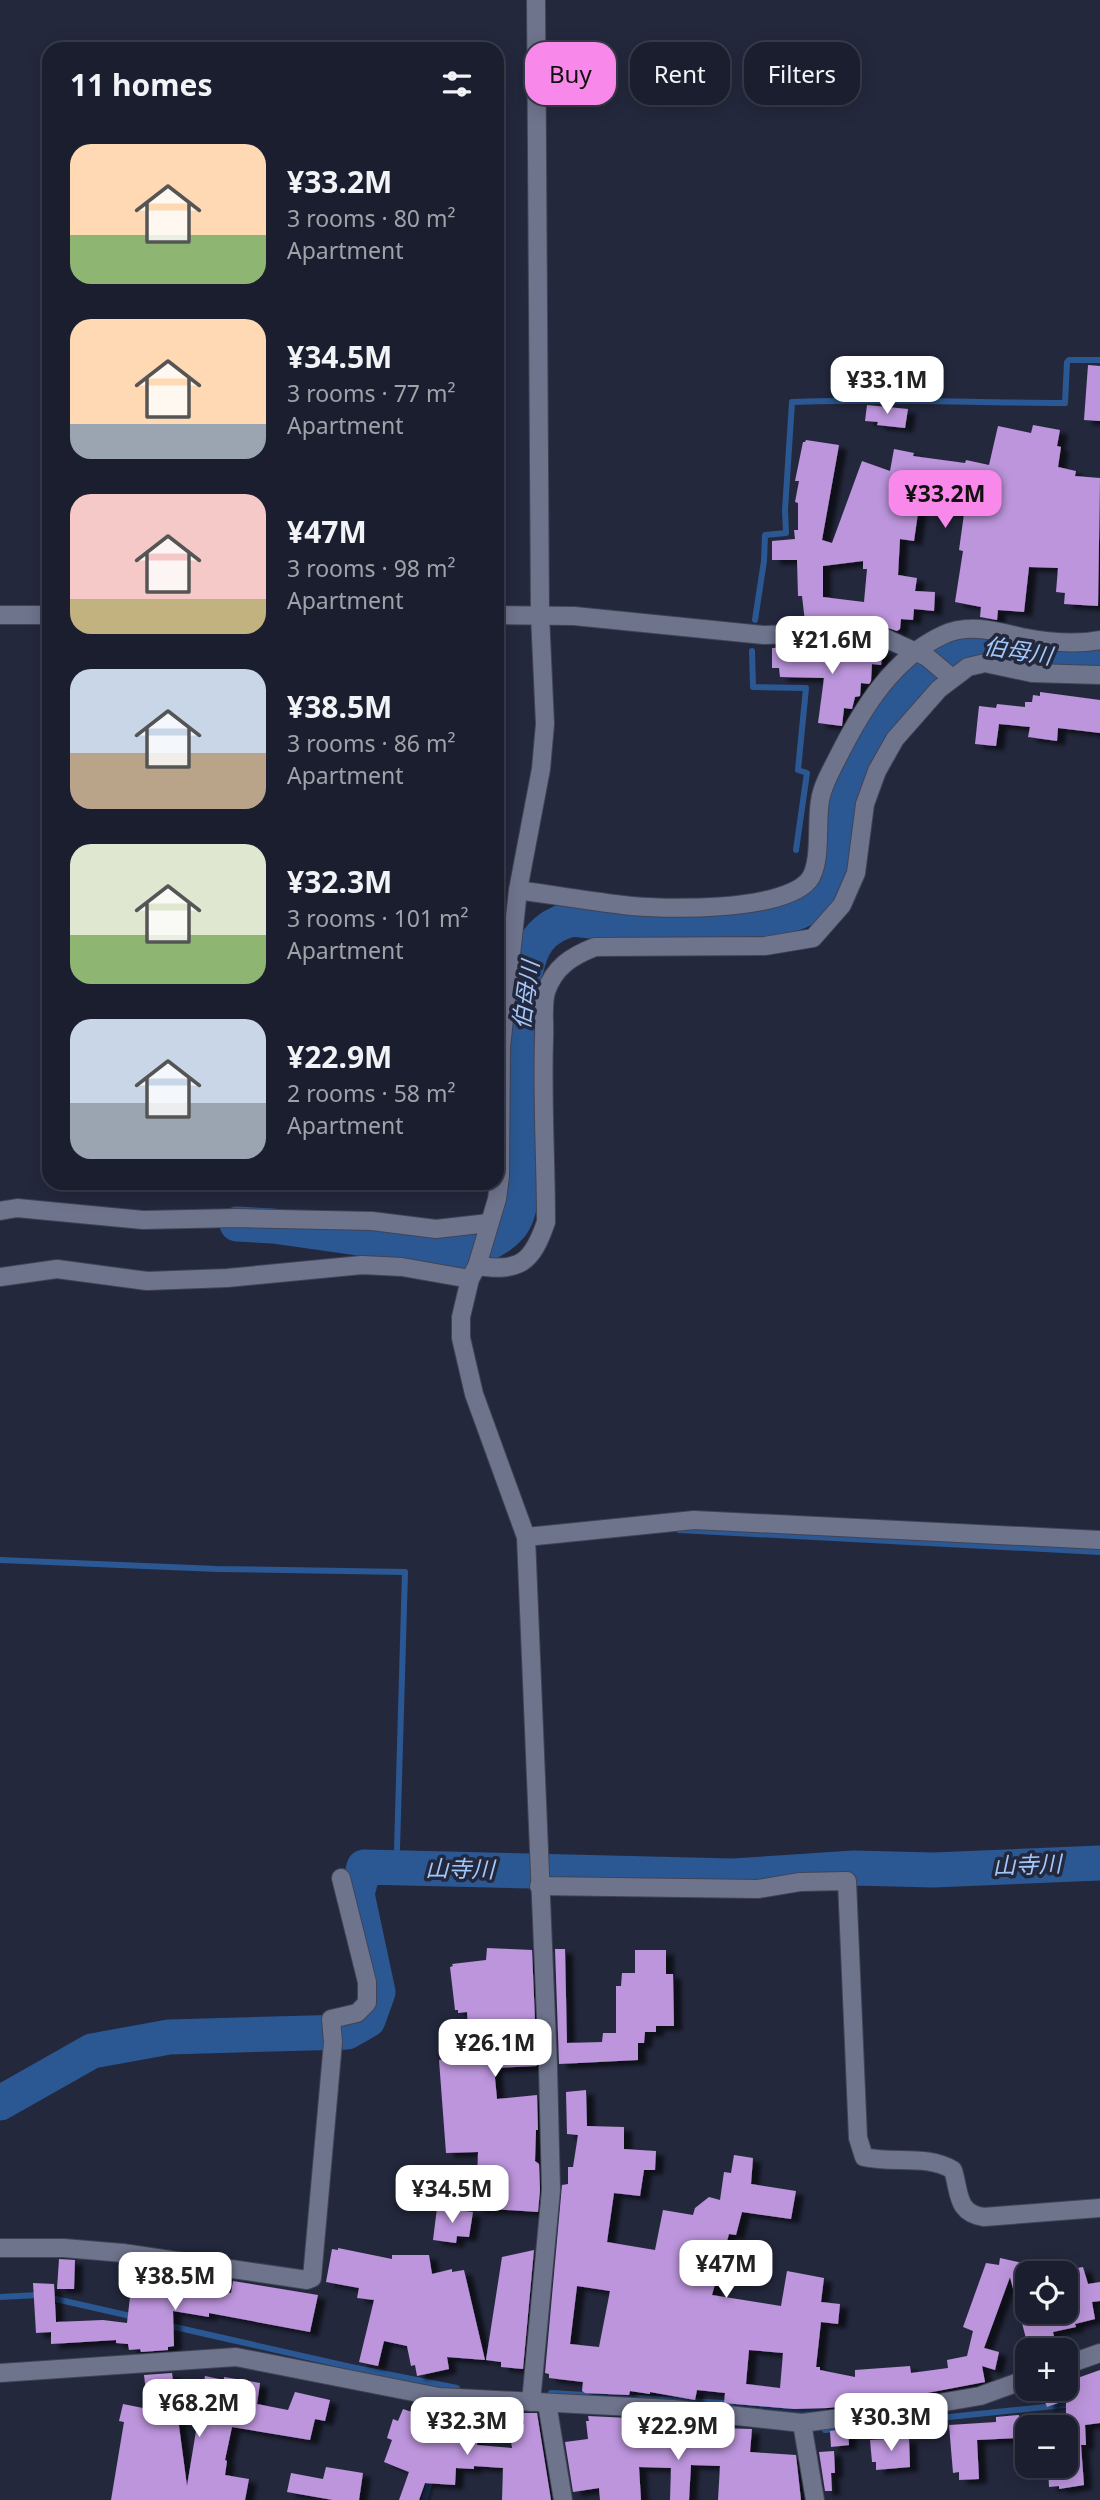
<!DOCTYPE html>
<html lang="en">
<head>
<meta charset="utf-8">
<style>
	:root { --surface:#1b1e2e; --page:#242736; --text:#f1f3f6; --muted:#a0a2aa; --line:#393c4a; --accent:#f888e9 }
	body { margin:0; font-family:"Noto Sans","Noto Sans JP",sans-serif; background:var(--page); color:var(--text); height:100vh; display:flex; flex-direction:column; font-size:26px; white-space:nowrap }
	* { box-sizing:border-box; margin:0 }
	p { font-size:23px; color:var(--muted) }
	.icon { flex:none; width:38px; height:38px; fill:none; stroke:currentColor; stroke-width:2; stroke-linecap:round; stroke-linejoin:round }
	.map { position:relative; flex:1; overflow:hidden }
	.drawer { position:absolute; left:42px; top:42px; width:462px; height:1148px; display:flex; flex-direction:column; background:var(--surface); border-radius:21px; box-shadow:0 4px 18px #0003,0 0 0 2px var(--line) }
	.drawer>* { flex:none }
	.top-card { position:absolute; left:525px; top:42px; width:469px; height:63px; display:flex; gap:14px }
	.fabs { position:absolute; left:1015px; top:2261px; display:grid; gap:14px }
	.fabs a { display:grid; place-items:center; width:63px; height:63px; border-radius:14px; background:var(--surface); box-shadow:0 4px 18px #0003,0 0 0 2px var(--line); font-size:35px }
	.price { position:absolute; translate:-50% -60px; padding:0 16px; border-radius:14px; background:#fff; color:#222; font-size:23px; line-height:46px; filter:drop-shadow(0 2px 4px #0008) }
	.price::after { content:''; position:absolute; left:50%; top:42px; width:21px; height:16px; margin-left:-10px; background:inherit; clip-path:polygon(0 0,100% 0,50% 100%) }
	.price.current { background:var(--accent); color:#111 }
	ul { padding:0; list-style:none }
	li { display:flex; align-items:center; gap:21px; height:175px; padding:0 28px }
	li span { display:grid; place-items:center; flex:none; width:196px; height:140px; border-radius:21px; color:#555 }
	li>.icon { margin-inline-start:auto }
	span .icon { width:84px; height:84px; fill:#fffc; stroke-width:1 }
	li b { font-size:30px }
	h2 { display:flex; justify-content:space-between; align-items:center; height:84px; padding:0 28px; font-size:30px }
	.chip { padding:0 24px; border-radius:21px; background:var(--surface); box-shadow:0 4px 18px #0003,0 0 0 2px var(--line); font-size:24px; line-height:63px }
	.chip.current { background:var(--accent); color:#111 }
	.map>svg:first-child { display:block }
</style>
</head>
<body>
<div class="map">
<svg width="1100" height="2500" viewBox="0 0 1100 2500">
	<defs>
		<filter id="shadow"><feDropShadow dx="8" dy="4.5" stdDeviation="2" flood-color="#0009"/></filter>
	</defs>
	<rect width="100%" height="100%" fill="#24283d"/>
	<g fill="none" stroke-linecap="round" stroke-linejoin="round">
		<g stroke="#2b5892" stroke-width="6">
			<path d="M755,620L764,561L765,535L786,533L785,510L792,402C883,398 974,403 1065,403L1067,362L1069,360H1100"/>
			<polyline points="752,651 753,687 806,688 798,770 807,773 796,850"/>
			<polyline points="679,1530 1100,1552"/>
			<polyline points="0,1560 217,1569 405,1572 397,1849"/>
			<polyline points="0,2297 38,2295 135,2317"/>
			<polyline points="166,2325 351,2367 457,2388 458,2414 447,2439"/>
			<polyline points="552,2401 551,2393 723,2403 791,2412 825,2412 825,2430 1074,2404"/>
			<polyline points="424,2500 431,2478"/>
		</g>
		<g stroke="#2b5892" stroke-width="35">
			<path d="M237,1224L273,1226L464,1253C480,1247 499,1240 510,1227C528,1206 519,1162 518,1137C517,1095 514,972 538,940C547,928 558,922 573,919C634,926 815,950 837,872C844,850 842,826 844,804C850,759 872,725 902,694C920,676 940,653 964,645C983,640 1003,649 1021,653C1047,658 1074,663 1100,659"/>
			<polyline points="0,2103 92,2051 169,2037 347,2032 368,2020 378,1992 357,1894 364,1867 733,1876 854,1868 933,1870 1100,1863"/>
		</g>
	</g>
	<g fill="#bc95dc" fill-rule="evenodd" filter="url(#shadow)">
		<polygon points="1088,365 1100,366 1100,421 1084,420"/>
		<polygon points="867,405 908,409 905,428 877,425 878,422 865,421"/>
		<path d="M1033,425L1060,430L1057,446L1061,447L1058,467L1076,471L1075,476L1100,478L1098,606L1064,604L1065,593L1056,592L1058,568L1029,567L1024,612L998,610L997,620L980,617L981,607L955,602L963,551L959,550L964,514L919,506L914,541L900,539L898,575L917,578L915,591L935,592L934,611L914,609L913,620L901,619L900,629L897,631L888,628L832,622H805L802,596H798L797,560H772V541L795,539L794,530H798V503L795,502L799,481H795L803,442H805L806,440L839,445L822,540L832,543L862,461L890,471L894,449L914,453L913,456L965,463L966,460L989,465L998,426L1031,433ZM863,561V569H867L864,602L823,597V566Z"/>
		<polygon points="830,645 883,650 881,665 872,664 871,681 869,684 861,683 860,696 855,697 852,709 844,708 842,726 818,723 824,678 780,677 779,668 772,668 772,648 800,647 800,661 829,662"/>
		<polygon points="1040,692 1100,700 1100,733 1058,728 1057,741 1028,737 1030,727 999,724 996,746 975,744 979,706 996,708 997,704 1025,707 1025,702 1032,702 1033,695 1040,696"/>
		<polygon points="487,1948 532,1950 537,2066 494,2068 497,2099 537,2095 538,2130 536,2130 535,2161 539,2164 540,2190 538,2212 476,2208 478,2152 446,2153 439,2060 464,2058 463,2048 469,2047 467,2012 458,2013 458,2010 455,2010 450,1967 453,1966 452,1964 486,1960"/>
		<polygon points="555,1949 565,1949 567,2043 602,2042 603,2033 616,2033 616,1986 621,1986 622,1973 635,1973 635,1950 666,1950 666,1974 673,1974 674,2026 656,2026 656,2032 645,2032 644,2043 638,2043 638,2060 559,2064"/>
		<path d="M586,2090L587,2126L624,2127V2149L656,2151L655,2170H644L640,2196L614,2193L607,2242L655,2250L663,2210L693,2215L695,2208L709,2197L720,2200L724,2172L731,2173L734,2155L753,2158L751,2184L796,2191L791,2219L742,2212L736,2235L729,2234L712,2295L781,2306L787,2271L824,2278L821,2302L840,2304L838,2324L821,2322L816,2367H820V2370L855,2377V2370L910,2366L911,2373L948,2368L947,2360L967,2356L973,2331L963,2327L986,2263L999,2265L1000,2258L1027,2264V2312H1066V2270L1083,2267L1088,2284L1100,2282V2301L1092,2302L1095,2319L1075,2324L1076,2327L1053,2332L1057,2350H1029L1010,2277L984,2348L999,2352L995,2370L982,2366L985,2382L885,2401L828,2408L794,2409L724,2403L725,2393L697,2390L695,2400L650,2392V2394L630,2391L629,2395L585,2393L582,2391L583,2382L549,2378V2374L545,2373L562,2185L568,2184V2167H573L578,2135L567,2134L566,2092ZM577,2286L610,2291L599,2347L570,2344ZM749,2350L783,2353L780,2388L746,2384Z"/>
		<polygon points="437,2208 473,2212 469,2237 457,2236 456,2243 433,2240"/>
		<polygon points="338,2248 392,2259 392,2255 429,2255 432,2274 452,2269 452,2272 464,2270 485,2360 447,2357 449,2369 417,2376 415,2365 411,2366 407,2346 384,2341 378,2366 359,2362 374,2300 357,2298 359,2288 326,2282 332,2249 338,2250"/>
		<polygon points="534,2250 523,2369 501,2367 501,2362 486,2360 502,2257"/>
		<polygon points="59,2259 75,2260 74,2289 57,2289"/>
		<polygon points="133,2271 163,2274 162,2284 193,2288 193,2286 231,2293 233,2281 318,2295 310,2332 209,2313 209,2317 173,2311 174,2346 168,2347 168,2350 141,2352 140,2349 129,2350 128,2344 116,2343 116,2340 51,2344 51,2332 36,2333 33,2283 54,2284 56,2322 103,2320 127,2323"/>
		<polygon points="1100,2370 1100,2423 1085,2425 1086,2445 1081,2445 1084,2485 1059,2489 1059,2486 1049,2487 1048,2466 1066,2466 1066,2400 1047,2407 1040,2389 1066,2389 1066,2382"/>
		<polygon points="172,2373 187,2486 205,2376 224,2380 224,2377 260,2383 257,2404 288,2410 295,2392 330,2400 325,2421 315,2419 310,2440 232,2427 225,2460 227,2461 225,2475 249,2479 245,2500 111,2500 124,2422 119,2421 123,2404 148,2409 144,2375"/>
		<polygon points="403,2409 445,2423 442,2431 478,2433 477,2445 512,2448 510,2434 515,2433 514,2425 524,2424 522,2413 537,2413 551,2500 502,2500 503,2468 474,2466 474,2469 456,2468 455,2485 425,2483 419,2500 399,2500 409,2472 384,2462 392,2440 387,2438 393,2419 398,2421"/>
		<polygon points="1019,2415 1020,2438 977,2440 979,2479 959,2480 959,2472 953,2473 949,2425 996,2422 996,2417"/>
		<polygon points="588,2416 629,2418 629,2433 660,2434 660,2426 752,2429 750,2452 796,2455 801,2500 718,2500 720,2466 691,2465 689,2500 670,2500 671,2468 639,2467 641,2500 600,2500 599,2488 573,2492 565,2442 588,2439 586,2421 589,2421"/>
		<polygon points="848,2429 849,2445 831,2447 830,2431"/>
		<polygon points="909,2438 910,2467 876,2470 876,2462 872,2462 870,2440"/>
		<polygon points="834,2451 835,2473 831,2473 832,2491 825,2491 819,2452"/>
		<polygon points="326,2467 363,2473 359,2500 333,2500 287,2492 291,2473 323,2479"/>
	</g>
	<g fill="none" stroke-linecap="round" stroke-linejoin="round">
		<g stroke="#414355" stroke-width="20">
			<g id="minor">
				<polyline points="0,615 49,615"/>
				<polyline points="497,615 574,616 764,635 826,633 887,639 927,657 952,678"/>
				<path d="M518,890C553,895 588,901 623,905C662,910 783,912 809,880C822,864 816,822 820,801C822,786 831,771 838,757C862,709 893,658 943,635C968,623 996,631 1021,637C1047,642 1074,645 1100,640"/>
				<polyline points="0,1211 17,1208 143,1220 237,1218 372,1221 436,1229 489,1223"/>
				<path d="M477,1266C520,1272 532,1263 546,1222C546,1162 542,1101 544,1040C545,1025 542,1006 546,992C554,967 572,956 595,947L765,946L813,938L842,905L856,873L865,804L877,771L895,739L939,689L968,667L985,663L1032,673L1100,675"/>
				<polyline points="0,1277 57,1269 147,1281 227,1278 362,1265 402,1267 470,1279"/>
				<polyline points="526,1537 694,1520 1100,1540"/>
				<path d="M539,1886L758,1889L800,1882L847,1881L858,2138L864,2157C894,2164 926,2154 953,2170C960,2193 956,2213 984,2217L1100,2208"/>
				<polyline points="0,2248 64,2248 123,2253 307,2280 312,2278 333,2042 331,2019 357,2013 367,2003 367,1982 341,1878"/>
				<polyline points="1066,2365 1100,2353"/>
				<polyline points="0,2373 236,2357 439,2397 672,2409 802,2423 887,2412 980,2396 1027,2379"/>
				<polyline points="531,2402 551,2190 548,2067 526,1537 474,1394 461,1338 461,1317 470,1279 477,1266 497,1199 500,1176 501,1047 518,890 541,769 545,724 540,615 536,0"/>
				<polyline points="547,2403 563,2500"/>
				<polyline points="802,2423 815,2500"/>
			</g>
		</g>
		<use href="#minor" stroke="#6f748d" stroke-width="18"/>
	</g>
	<g text-anchor="middle" stroke-width="7" stroke-linejoin="round" paint-order="stroke">
		<g font-size="23" font-style="italic" fill="#a2c8fb" stroke="#24283d">
			<text transform="translate(1018 651) rotate(9)" y="8">伯母川</text>
			<text transform="translate(526 995) rotate(-82)" y="8">伯母川</text>
			<text transform="translate(1027 1865) rotate(-2)" y="8">山寺川</text>
			<text transform="translate(460 1869) rotate(1)" y="8">山寺川</text>
		</g>
	</g>
</svg>
<div class="fabs">
<a><svg class="icon" aria-label="locate" viewBox="0 0 24 24"><circle cx="12" cy="12" r="6"/><path d="M12 2v4M12 18v4M2 12h4M18 12h4"/></svg></a>
<a>+</a>
<a>−</a>
</div>
<b class="price" style="left:887px;top:416px">¥33.1M</b>
<b class="price current" style="left:945px;top:530px">¥33.2M</b>
<b class="price" style="left:832px;top:676px">¥21.6M</b>
<b class="price" style="left:495px;top:2079px">¥26.1M</b>
<b class="price" style="left:452px;top:2225px">¥34.5M</b>
<b class="price" style="left:726px;top:2300px">¥47M</b>
<b class="price" style="left:175px;top:2312px">¥38.5M</b>
<b class="price" style="left:199px;top:2439px">¥68.2M</b>
<b class="price" style="left:891px;top:2453px">¥30.3M</b>
<b class="price" style="left:467px;top:2457px">¥32.3M</b>
<b class="price" style="left:678px;top:2462px">¥22.9M</b>
<div class="top-card">
<a class="chip current">Buy</a>
<a class="chip">Rent</a>
<a class="chip">Filters</a>
</div>
<section class="drawer">
<h2>11 homes<svg class="icon" aria-label="filters" viewBox="0 0 24 24"><path d="M4 7h16M4 17h16"/><circle cx="9" cy="7" r="2"/><circle cx="15" cy="17" r="2"/></svg></h2>
<ul>
<li><span style="background:linear-gradient(#ffd9b3 65%,#8fb573 0)"><svg class="icon" aria-label="home" viewBox="0 0 24 24"><path d="M3 11l9-7 9 7M6 9v11h12V9"/></svg></span><div><b>¥33.2M</b><p>3 rooms · 80 m²</p><p>Apartment</p></div></li>
<li><span style="background:linear-gradient(#ffd9b3 75%,#9aa5b1 0)"><svg class="icon" aria-label="home" viewBox="0 0 24 24"><path d="M3 11l9-7 9 7M6 9v11h12V9"/></svg></span><div><b>¥34.5M</b><p>3 rooms · 77 m²</p><p>Apartment</p></div></li>
<li><span style="background:linear-gradient(#f6c9c9 75%,#c2b280 0)"><svg class="icon" aria-label="home" viewBox="0 0 24 24"><path d="M3 11l9-7 9 7M6 9v11h12V9"/></svg></span><div><b>¥47M</b><p>3 rooms · 98 m²</p><p>Apartment</p></div></li>
<li><span style="background:linear-gradient(#c9d6e8 60%,#b9a48a 0)"><svg class="icon" aria-label="home" viewBox="0 0 24 24"><path d="M3 11l9-7 9 7M6 9v11h12V9"/></svg></span><div><b>¥38.5M</b><p>3 rooms · 86 m²</p><p>Apartment</p></div></li>
<li><span style="background:linear-gradient(#dfe7d0 65%,#8fb573 0)"><svg class="icon" aria-label="home" viewBox="0 0 24 24"><path d="M3 11l9-7 9 7M6 9v11h12V9"/></svg></span><div><b>¥32.3M</b><p>3 rooms · 101 m²</p><p>Apartment</p></div></li>
<li><span style="background:linear-gradient(#c9d6e8 60%,#9aa5b1 0)"><svg class="icon" aria-label="home" viewBox="0 0 24 24"><path d="M3 11l9-7 9 7M6 9v11h12V9"/></svg></span><div><b>¥22.9M</b><p>2 rooms · 58 m²</p><p>Apartment</p></div></li>
</ul>
</section>
</div>
</body>
</html>
